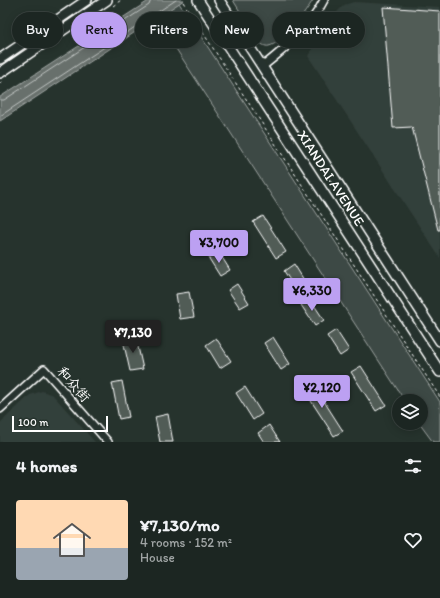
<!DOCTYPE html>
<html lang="en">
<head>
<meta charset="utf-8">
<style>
	:root { --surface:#1c2622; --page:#252e2a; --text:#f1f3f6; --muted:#a0a5a5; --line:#3a4340; --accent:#bca0f2 }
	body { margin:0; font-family:Itim,"LXGW WenKai TC",sans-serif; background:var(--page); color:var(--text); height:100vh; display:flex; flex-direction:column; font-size:15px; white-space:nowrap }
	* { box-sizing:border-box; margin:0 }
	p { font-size:13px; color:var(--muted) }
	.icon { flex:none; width:22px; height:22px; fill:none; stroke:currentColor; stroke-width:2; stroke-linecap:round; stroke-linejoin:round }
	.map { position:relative; height:442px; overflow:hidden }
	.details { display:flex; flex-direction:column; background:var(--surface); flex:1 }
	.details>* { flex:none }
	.banner { position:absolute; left:12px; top:12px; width:416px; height:36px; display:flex; gap:8px }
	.controls { position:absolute; left:392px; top:394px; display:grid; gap:8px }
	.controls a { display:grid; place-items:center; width:36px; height:36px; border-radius:50%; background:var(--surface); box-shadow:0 2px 10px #0003,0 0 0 1px var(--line); font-size:20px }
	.scale { position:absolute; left:12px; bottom:10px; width:96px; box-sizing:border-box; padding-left:4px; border:2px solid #fff; border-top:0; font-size:11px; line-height:14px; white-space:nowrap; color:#fff; -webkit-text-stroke:3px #26332d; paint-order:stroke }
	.price { position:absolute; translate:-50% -34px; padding:0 9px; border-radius:4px; background:var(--accent); color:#111; font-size:13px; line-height:26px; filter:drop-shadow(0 1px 2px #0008) }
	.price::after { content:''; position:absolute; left:50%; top:24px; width:12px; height:9px; margin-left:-6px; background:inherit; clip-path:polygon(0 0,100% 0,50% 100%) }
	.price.active { background:#222; color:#fff }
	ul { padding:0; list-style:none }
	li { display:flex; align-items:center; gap:12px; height:100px; padding:0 16px }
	li span { display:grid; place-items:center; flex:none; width:112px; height:80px; border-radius:4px; color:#555 }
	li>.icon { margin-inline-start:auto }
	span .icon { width:48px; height:48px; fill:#fffc; stroke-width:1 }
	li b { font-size:17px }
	h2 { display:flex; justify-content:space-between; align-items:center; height:48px; padding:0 16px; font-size:17px }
	.tag { padding:0 14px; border-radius:18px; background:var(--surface); box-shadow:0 2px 10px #0003,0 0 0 1px var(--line); font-size:14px; line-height:36px }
	.tag.active { background:var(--accent); color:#111 }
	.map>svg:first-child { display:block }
</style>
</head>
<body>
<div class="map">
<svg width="440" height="442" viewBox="0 0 440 442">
	<rect width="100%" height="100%" fill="#26332d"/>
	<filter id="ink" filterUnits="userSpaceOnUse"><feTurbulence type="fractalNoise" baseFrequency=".025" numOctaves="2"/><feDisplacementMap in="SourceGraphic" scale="8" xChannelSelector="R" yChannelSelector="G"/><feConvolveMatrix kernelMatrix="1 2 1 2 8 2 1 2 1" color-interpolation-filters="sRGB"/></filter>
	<g filter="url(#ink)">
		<g fill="#333f3a">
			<polygon points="354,2 440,7 440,258 308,56 323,30 337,12 344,5"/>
			<polygon points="42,391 53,395 95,442 0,442 0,423 30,395"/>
		</g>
		<g fill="#3e4944" stroke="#9ea4a2">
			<path d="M233,0H313C306,12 283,43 269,46C265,47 261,44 258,41Z"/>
			<polygon points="179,3 440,402 440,442 433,442 419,423 421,423 421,401 405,401 156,18"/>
		</g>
		<polygon fill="#67706c" stroke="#a4a9a7" points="150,0 184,0 0,121 0,97"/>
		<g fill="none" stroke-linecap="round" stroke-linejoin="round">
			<g stroke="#c2c6c4" stroke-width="1">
				<polyline points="0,100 4,100 149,5 151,0"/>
				<polyline points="0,116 176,0"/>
			</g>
		</g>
		<g fill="#515c57" stroke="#fff">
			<polygon points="383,7 440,11 440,230 438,230 412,127 393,128"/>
			<polygon points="263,216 286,252 276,258 253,222"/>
			<polygon points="218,251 230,270 220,276 208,257"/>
			<polygon points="294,264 307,285 297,291 284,271"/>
			<polygon points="237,284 249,303 240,308 228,290"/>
			<polygon points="189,292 194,317 180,319 176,294"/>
			<polygon points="310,299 324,320 315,326 301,305"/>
			<polygon points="336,330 349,350 340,356 327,336"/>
			<polygon points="273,337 290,364 281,370 264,343"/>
			<polygon points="136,338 143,369 130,371 123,340"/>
			<polygon points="216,338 231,361 220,368 206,345"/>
			<polygon points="361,366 386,405 376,411 351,372"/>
			<polygon points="122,381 129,417 119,419 112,383"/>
			<polygon points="311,381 343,431 334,436 302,387"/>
			<polygon points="245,387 262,414 253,420 236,393"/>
			<polygon points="168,414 173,442 160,442 155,417"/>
			<polygon points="269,425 280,442 264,442 258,433"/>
		</g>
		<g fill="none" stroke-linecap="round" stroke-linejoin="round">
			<g stroke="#fff" stroke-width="10">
				<g id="tertiary">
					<path d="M262,67C286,48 310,28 324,0"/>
					<polyline points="0,409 44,369 108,442"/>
				</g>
			</g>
			<g stroke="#fff" stroke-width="12">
				<g id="primary">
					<polyline points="198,0 440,372"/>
					<polyline points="219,0 440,341"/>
					<polyline points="0,59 87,0"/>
					<polyline points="0,73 107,0"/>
				</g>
			</g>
			<g stroke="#fff" stroke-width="1" stroke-dasharray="3 3" stroke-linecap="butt">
				<polyline points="183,2 440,397"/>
				<polyline points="113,6 121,0"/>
				<polyline points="0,83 4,80"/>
			</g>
			<use href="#tertiary" stroke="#26332d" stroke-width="7"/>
			<use href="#primary" stroke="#26332d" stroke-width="9"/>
		</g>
	</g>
	<g text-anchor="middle" stroke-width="4" stroke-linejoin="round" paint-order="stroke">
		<g font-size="14" fill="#fff" stroke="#26332d">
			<text transform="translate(331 178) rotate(57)" y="5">XIANDAI AVENUE</text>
			<text transform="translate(74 384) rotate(49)" y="5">和众街</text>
		</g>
	</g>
</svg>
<div class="controls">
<a><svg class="icon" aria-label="layers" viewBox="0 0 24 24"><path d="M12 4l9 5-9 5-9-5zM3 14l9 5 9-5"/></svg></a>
</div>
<div class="scale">100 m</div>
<b class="price" style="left:219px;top:264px">¥3,700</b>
<b class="price" style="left:312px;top:312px">¥6,330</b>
<b class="price active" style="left:133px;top:354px">¥7,130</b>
<b class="price" style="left:322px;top:409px">¥2,120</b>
<div class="banner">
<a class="tag">Buy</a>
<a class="tag active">Rent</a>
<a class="tag">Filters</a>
<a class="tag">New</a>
<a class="tag">Apartment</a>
</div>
</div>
<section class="details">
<h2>4 homes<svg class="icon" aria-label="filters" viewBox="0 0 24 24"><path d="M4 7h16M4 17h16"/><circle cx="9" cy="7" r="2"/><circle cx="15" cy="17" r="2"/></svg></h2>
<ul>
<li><span style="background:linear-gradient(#ffd9b3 60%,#9aa5b1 0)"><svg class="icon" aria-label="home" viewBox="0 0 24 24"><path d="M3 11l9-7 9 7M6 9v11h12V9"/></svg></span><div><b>¥7,130/mo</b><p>4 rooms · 152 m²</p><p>House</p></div><svg class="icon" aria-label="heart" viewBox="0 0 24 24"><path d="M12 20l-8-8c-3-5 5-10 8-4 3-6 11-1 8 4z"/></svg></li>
</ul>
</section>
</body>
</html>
